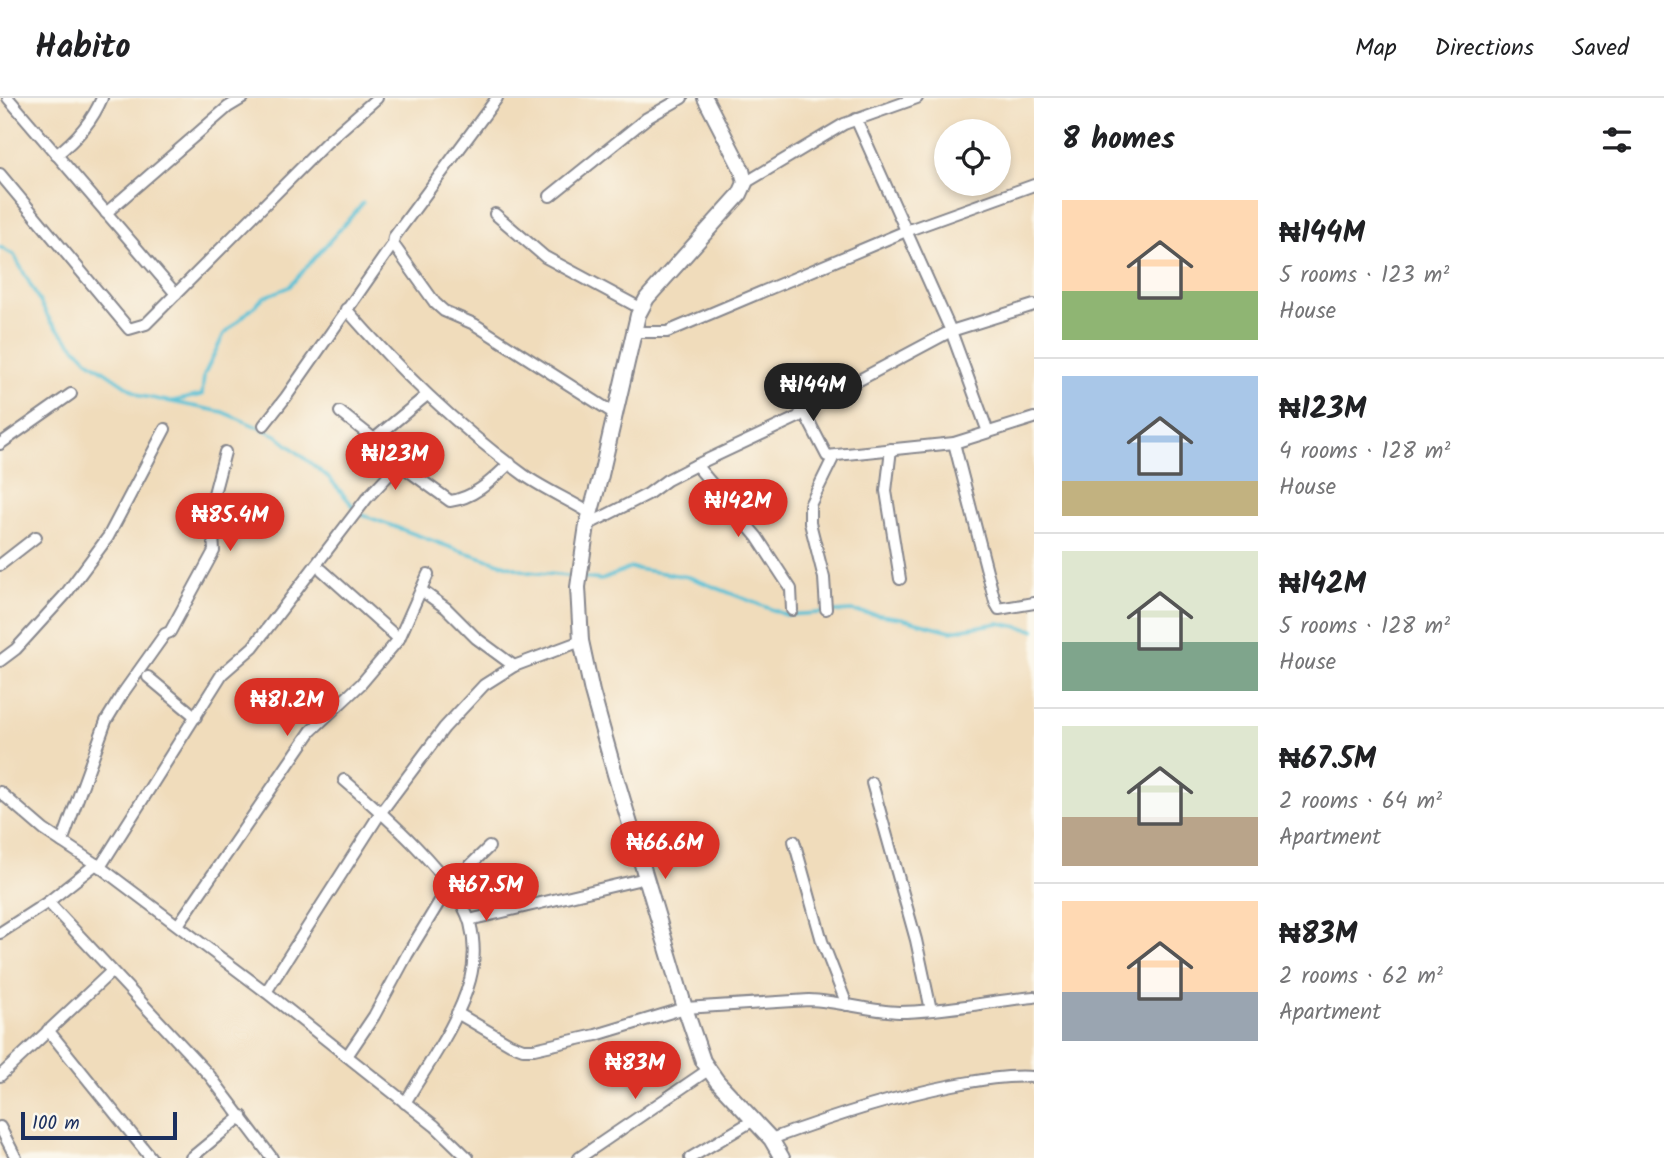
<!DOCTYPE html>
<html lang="en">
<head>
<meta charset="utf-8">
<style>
	:root { --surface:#fff; --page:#f6f6f6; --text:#202124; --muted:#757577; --line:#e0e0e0; --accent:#d93025 }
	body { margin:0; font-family:Kalam,sans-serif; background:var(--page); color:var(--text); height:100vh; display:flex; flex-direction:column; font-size:26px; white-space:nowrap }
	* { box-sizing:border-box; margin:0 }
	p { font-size:23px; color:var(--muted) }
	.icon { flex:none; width:38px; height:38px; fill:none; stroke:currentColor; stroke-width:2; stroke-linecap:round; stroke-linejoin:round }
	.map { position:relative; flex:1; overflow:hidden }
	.side { display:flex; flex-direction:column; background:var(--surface); width:630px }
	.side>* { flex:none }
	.controls { position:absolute; left:934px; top:21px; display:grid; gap:14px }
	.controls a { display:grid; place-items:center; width:77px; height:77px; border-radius:50%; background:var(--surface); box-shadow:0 4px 10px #0003; font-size:35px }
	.scale { position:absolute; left:21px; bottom:18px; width:156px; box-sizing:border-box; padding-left:7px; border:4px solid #1b2f5e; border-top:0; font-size:19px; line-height:24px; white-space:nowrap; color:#1b2f5e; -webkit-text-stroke:5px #fbf7ec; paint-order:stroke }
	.price { position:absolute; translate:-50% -60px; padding:0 16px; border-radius:24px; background:var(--accent); color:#fff; font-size:23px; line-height:46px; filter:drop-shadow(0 2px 4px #0008) }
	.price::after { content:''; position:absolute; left:50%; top:42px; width:21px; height:16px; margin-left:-10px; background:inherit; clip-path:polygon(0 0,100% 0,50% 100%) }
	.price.selected { background:#222; color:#fff }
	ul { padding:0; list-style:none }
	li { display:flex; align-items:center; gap:21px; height:175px; padding:0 28px }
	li+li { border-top:2px solid var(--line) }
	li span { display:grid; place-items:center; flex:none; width:196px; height:140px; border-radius:0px; color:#555 }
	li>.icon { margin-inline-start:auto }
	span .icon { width:84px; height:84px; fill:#fffc; stroke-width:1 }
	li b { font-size:30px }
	h2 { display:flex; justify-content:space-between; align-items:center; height:84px; padding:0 28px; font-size:30px }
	header { display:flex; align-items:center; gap:42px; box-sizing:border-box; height:98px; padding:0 35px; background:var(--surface); border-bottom:2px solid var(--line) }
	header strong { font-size:33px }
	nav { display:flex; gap:38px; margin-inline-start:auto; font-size:24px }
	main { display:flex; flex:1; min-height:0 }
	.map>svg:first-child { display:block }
</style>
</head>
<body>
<header>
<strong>Habito</strong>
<nav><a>Map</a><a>Directions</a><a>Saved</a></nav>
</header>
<main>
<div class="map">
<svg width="1034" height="1060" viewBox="0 0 1034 1060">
	<rect width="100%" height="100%" fill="#fbf7ec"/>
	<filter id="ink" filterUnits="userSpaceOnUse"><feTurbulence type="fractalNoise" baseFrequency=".0143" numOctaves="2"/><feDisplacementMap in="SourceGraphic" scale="14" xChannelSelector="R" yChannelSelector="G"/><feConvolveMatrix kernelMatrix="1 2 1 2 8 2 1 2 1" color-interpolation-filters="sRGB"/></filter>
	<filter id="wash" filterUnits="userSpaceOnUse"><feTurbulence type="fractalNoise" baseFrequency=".00686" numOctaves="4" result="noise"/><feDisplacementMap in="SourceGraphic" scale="28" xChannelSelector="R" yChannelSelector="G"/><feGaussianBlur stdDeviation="1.57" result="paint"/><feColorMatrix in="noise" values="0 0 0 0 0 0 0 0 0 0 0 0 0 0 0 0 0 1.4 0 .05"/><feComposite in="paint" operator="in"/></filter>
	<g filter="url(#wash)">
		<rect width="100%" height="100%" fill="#f0dcbb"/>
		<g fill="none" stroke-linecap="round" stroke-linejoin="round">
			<g stroke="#58c0d5" stroke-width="3.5">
				<polyline points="0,149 14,157 51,224 88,262 141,298 223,314 276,337 329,380 360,416 455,451 528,474 577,479"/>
				<polyline points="173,303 202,297 204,277 224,236 264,199 289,189 363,105"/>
				<polyline points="584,480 601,482 630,470 689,479 786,517 851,513 901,520 951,533 999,525 1034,532"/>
			</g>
		</g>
	</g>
	<g filter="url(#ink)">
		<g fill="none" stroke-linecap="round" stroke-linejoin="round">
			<g stroke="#86868c" stroke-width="14">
				<g id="street">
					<polyline points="8,0 176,196"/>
					<polyline points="856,21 951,233 988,334"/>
					<path d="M56,57C77,41 92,24 102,0"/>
					<polyline points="0,76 129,231 146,226 326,45 377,0"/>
					<polyline points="745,85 844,26 917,0"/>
					<polyline points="550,98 647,20 682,0"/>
					<polyline points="106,115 228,9 243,0"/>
					<polyline points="495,116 545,159 642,211"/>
					<polyline points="393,146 435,205 444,213 474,226 615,316"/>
					<path d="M346,211C399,272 458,329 524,377C544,391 569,402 590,415"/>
					<polyline points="633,234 667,234 906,133 1034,87"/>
					<polyline points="803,312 827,358 954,345 1034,320"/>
					<path d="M340,314L374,341L399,366L450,403C475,400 493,381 510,365"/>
					<polyline points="264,327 286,299 393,146 394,139 497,0"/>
					<polyline points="374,341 427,297"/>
					<polyline points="954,345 995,504 999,511 1034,505"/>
					<polyline points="0,346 71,296"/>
					<polyline points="891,351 886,393 900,481"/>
					<polyline points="696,367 757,439 791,491 792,512"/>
					<polyline points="587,427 648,396 667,382 696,367 798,319 803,312 951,233 1034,207"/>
					<polyline points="0,467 36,439"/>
					<polyline points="322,472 399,541"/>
					<polyline points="421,492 446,510 476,540 514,568"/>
					<polyline points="826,511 824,480 810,425 810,407 834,358"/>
					<polyline points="0,563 16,551 65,497 108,439 165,331"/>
					<polyline points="148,579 196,619"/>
					<path d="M344,682C380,713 457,780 470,825C475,844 475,863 470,882C458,926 428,966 405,1005"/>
					<polyline points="872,685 916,842 931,912"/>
					<polyline points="0,694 44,732 100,769 266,894 435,1028 468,1060"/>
					<polyline points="794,743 822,843 847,907"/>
					<polyline points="62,744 106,623 123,595 165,536 170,534 214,453 211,407 225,354"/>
					<polyline points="100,769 222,576 253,549 367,400 399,366"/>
					<polyline points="48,804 210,978 272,1060"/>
					<polyline points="469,822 646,780"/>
					<polyline points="178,827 311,633 361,586 399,541 428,476"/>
					<polyline points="0,835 48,804 96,766"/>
					<polyline points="266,894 381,714 444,630 484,587 514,568 581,543"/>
					<path d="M457,915L510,946L523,951H534L596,937L685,910L809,902C839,903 868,913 899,914C944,914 989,903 1034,899"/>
					<polyline points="48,932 151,1060"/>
					<polyline points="347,958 374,918 407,857 449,788 489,749"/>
					<polyline points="0,978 111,874"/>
					<polyline points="0,1029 16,1060"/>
					<path d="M771,1041C831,1019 891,999 953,987C980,982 1007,977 1034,979"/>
					<polyline points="191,1060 242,1018"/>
					<polyline points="579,1060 708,972"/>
					<polyline points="690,1060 754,1022"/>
				</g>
			</g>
			<g stroke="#86868c" stroke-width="18">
				<polyline id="secondary" points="705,0 742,72 745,85 740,96 647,200 638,217 601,377 587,427 578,489 581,543 592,594 615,676 685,910 703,963 717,983 771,1041 782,1060"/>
			</g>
			<use href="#street" stroke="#fff" stroke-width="10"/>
			<use href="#secondary" stroke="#fff" stroke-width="14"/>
		</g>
	</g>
</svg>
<div class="controls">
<a><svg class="icon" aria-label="locate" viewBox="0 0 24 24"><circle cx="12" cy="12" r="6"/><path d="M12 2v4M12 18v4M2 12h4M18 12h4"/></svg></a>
</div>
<div class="scale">100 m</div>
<b class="price selected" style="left:813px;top:325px">₦144M</b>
<b class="price" style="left:395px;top:394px">₦123M</b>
<b class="price" style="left:738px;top:441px">₦142M</b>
<b class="price" style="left:230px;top:455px">₦85.4M</b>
<b class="price" style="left:287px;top:640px">₦81.2M</b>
<b class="price" style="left:665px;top:783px">₦66.6M</b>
<b class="price" style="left:486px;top:825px">₦67.5M</b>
<b class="price" style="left:635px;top:1003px">₦83M</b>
</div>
<section class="side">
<h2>8 homes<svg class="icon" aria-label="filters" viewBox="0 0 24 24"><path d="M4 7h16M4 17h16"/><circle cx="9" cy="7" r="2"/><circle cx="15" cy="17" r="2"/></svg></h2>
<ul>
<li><span style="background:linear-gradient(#ffd9b3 65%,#8fb573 0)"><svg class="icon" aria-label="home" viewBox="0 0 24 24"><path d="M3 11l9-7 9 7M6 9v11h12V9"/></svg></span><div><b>₦144M</b><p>5 rooms · 123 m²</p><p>House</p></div></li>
<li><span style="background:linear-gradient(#a9c7e8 75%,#c2b280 0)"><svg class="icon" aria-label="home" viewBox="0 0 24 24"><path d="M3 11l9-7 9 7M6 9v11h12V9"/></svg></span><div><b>₦123M</b><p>4 rooms · 128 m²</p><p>House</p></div></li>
<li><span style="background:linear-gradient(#dfe7d0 65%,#7fa58c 0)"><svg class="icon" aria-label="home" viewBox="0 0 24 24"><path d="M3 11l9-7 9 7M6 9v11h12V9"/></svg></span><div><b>₦142M</b><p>5 rooms · 128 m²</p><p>House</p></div></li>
<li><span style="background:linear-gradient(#dfe7d0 65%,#b9a48a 0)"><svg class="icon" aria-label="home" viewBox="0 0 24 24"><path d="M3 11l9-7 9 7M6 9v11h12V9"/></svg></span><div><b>₦67.5M</b><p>2 rooms · 64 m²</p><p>Apartment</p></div></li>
<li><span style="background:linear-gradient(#ffd9b3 65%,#9aa5b1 0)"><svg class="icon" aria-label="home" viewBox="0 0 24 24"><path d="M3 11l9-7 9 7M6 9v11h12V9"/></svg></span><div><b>₦83M</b><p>2 rooms · 62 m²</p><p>Apartment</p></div></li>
</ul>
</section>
</main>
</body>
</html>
